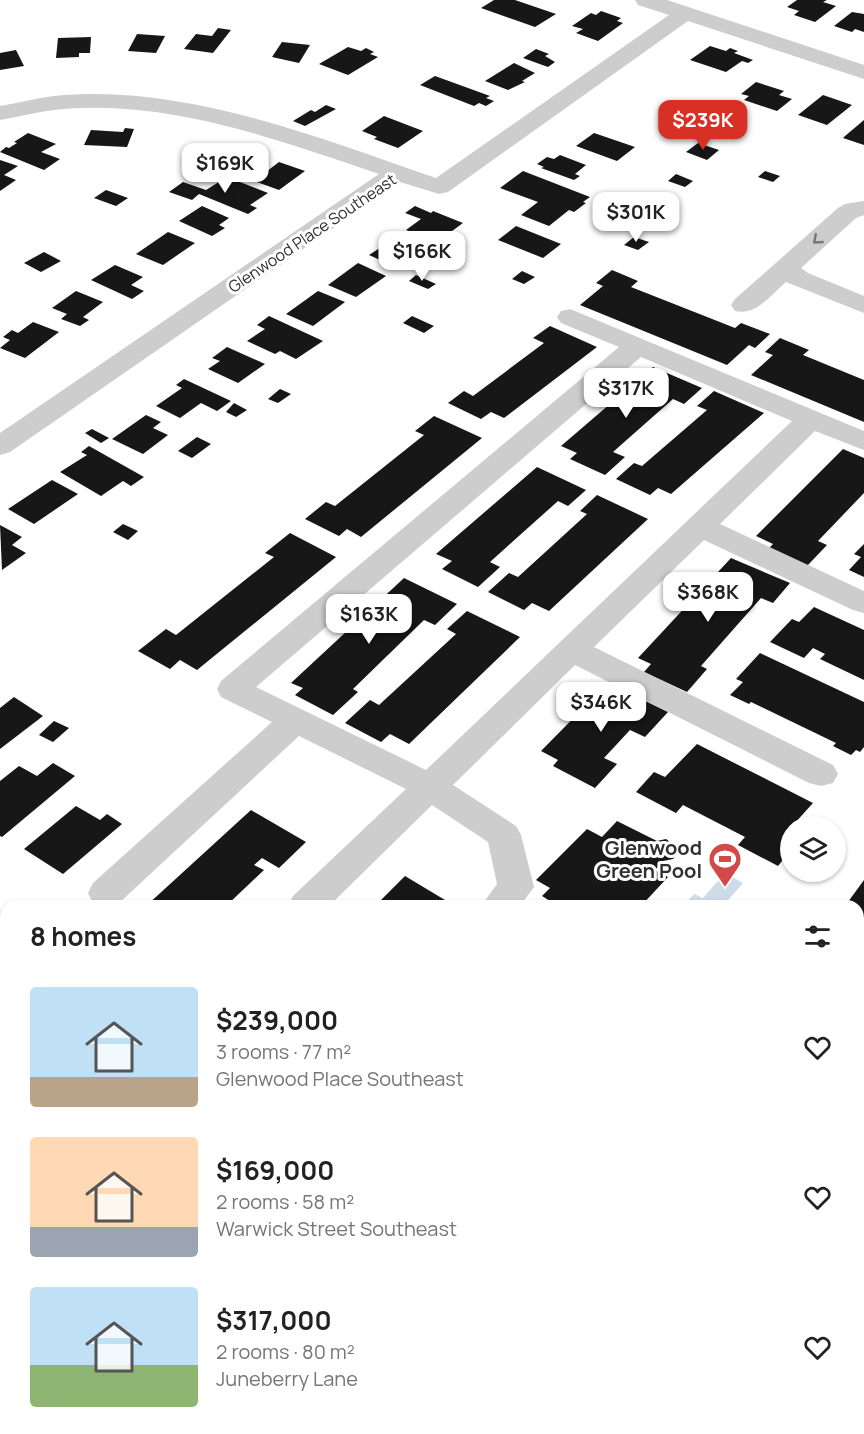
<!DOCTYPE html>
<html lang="en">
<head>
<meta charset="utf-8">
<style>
	:root { --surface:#fff; --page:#f2f2f2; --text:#222; --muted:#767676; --accent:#d93025 }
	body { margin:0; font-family:Manrope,sans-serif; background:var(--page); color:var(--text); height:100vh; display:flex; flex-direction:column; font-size:22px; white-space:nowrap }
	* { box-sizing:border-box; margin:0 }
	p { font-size:20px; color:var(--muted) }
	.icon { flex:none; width:33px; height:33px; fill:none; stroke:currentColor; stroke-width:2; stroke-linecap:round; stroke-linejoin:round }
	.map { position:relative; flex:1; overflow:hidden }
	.details { position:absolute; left:0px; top:900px; width:864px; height:534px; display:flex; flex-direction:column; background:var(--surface); border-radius:18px 18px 0 0; box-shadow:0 2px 4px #0004 }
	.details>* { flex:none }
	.fabs { position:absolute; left:780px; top:816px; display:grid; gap:12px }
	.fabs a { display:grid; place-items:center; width:66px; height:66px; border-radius:50%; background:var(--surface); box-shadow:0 2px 4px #0004; font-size:30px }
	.price { position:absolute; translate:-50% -51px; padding:0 14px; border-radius:12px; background:#fff; color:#222; font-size:20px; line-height:39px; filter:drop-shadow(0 2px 3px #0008) }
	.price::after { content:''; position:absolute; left:50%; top:36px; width:18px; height:14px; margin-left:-9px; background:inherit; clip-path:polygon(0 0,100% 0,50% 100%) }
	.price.selected { background:var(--accent); color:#fff }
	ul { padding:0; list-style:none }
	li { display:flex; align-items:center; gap:18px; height:150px; padding:0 30px }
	li span { display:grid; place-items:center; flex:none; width:168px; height:120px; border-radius:6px; color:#555 }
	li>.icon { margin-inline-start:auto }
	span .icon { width:72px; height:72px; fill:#fffc; stroke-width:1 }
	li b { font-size:26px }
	h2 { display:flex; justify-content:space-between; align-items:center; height:72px; padding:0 30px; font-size:26px }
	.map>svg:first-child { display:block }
</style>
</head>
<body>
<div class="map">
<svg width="864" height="1434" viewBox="0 0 864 1434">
	<rect width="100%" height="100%" fill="#fff"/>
	<polygon fill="#cedce9" points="725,873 743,883 723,906 683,906 694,894 703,898"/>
	<g fill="#171717">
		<polygon points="494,0 515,0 556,14 535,27 481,8"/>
		<polygon points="797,0 827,0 823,2 836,6 815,22 794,15 799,11 787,7"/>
		<polygon points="601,11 621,18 617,21 623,23 598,41 576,33 583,29 572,26 591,13 596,15"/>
		<polygon points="852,12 864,14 864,32 855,29 852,32 834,26"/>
		<polygon points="218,28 231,30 213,53 184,49 196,34 212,36"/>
		<polygon points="137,34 165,36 156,53 128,51"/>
		<polygon points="91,37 90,53 79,53 79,57 56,58 58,38"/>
		<polygon points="282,42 310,45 299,63 272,57"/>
		<polygon points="710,46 726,51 730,48 738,51 734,53 753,60 748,63 742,61 726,72 690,60"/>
		<polygon points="348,47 361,51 366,48 374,52 370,54 378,57 348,75 319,64"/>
		<polygon points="536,49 549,54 545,56 555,62 548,67 523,58"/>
		<polygon points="16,50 24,66 0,70 0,53"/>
		<polygon points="514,63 535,73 522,81 525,82 508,90 485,81"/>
		<polygon points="435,76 490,96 486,98 494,101 486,106 479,103 474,106 420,85"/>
		<polygon points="756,82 784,91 779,95 792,99 777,111 744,100 749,96 741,94"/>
		<polygon points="823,95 852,105 827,125 798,115"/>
		<polygon points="326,105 336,109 305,126 293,121 311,110 315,112"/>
		<polygon points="384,116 423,131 398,148 374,139 377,137 362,131"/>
		<polygon points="864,120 864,145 843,138 845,136"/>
		<polygon points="125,128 134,129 127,147 84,145 91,130 123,132"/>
		<polygon points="28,133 56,144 41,152 60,159 44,170 0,152 6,147 9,148 17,143 14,142"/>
		<polygon points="594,133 635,147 617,161 576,146"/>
		<polygon points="698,143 719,150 707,160 686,152"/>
		<polygon points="560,155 586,165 575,174 580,176 574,180 541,168 544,167 537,164 547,157 554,159"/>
		<polygon points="0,160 18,166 4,175 16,180 0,191"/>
		<polygon points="279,162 305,171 279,190 254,181"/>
		<polygon points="523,171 590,197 583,202 586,203 574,212 569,210 549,226 521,215 538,202 500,188"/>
		<polygon points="765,171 780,176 773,182 758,177"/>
		<polygon points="676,174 693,181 685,187 668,181"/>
		<polygon points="227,177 268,193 250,205 257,208 248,214 199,194 192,200 169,192 183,182 206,190"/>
		<polygon points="106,190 128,198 116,206 94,198"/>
		<polygon points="202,206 229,218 219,225 225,228 212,236 179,221"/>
		<polygon points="415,206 431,213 433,211 463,223 437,242 406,230 421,219 405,213"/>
		<polygon points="516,226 561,244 543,258 498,240"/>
		<polygon points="168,232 195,243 163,265 136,254"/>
		<polygon points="398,236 411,242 404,246 422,254 400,269 369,255"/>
		<polygon points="634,237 649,242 638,250 624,245"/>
		<polygon points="44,252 61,261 41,272 24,263"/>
		<polygon points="358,263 386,276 356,297 328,285"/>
		<polygon points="115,265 143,277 131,285 144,291 132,299 91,280"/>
		<polygon points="612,270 638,281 631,287 735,328 741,323 770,334 755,348 749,345 727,365 580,305 603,286 596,283"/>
		<polygon points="522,271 535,277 524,284 512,279"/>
		<polygon points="416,275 436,284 428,289 409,281"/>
		<polygon points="76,291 103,302 83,317 89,320 80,326 61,319 67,314 52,308"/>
		<polygon points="318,291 345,302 313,326 286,314"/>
		<polygon points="269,316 323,341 296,359 280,351 275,354 247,341 265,329 257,325"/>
		<polygon points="412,316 434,326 424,333 403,323"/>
		<polygon points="33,322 59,332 25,358 0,348 10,340 3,337 12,330 18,333"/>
		<polygon points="550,326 597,347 504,418 491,412 481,419 448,403 464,391 473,396 544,343 533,338"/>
		<polygon points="780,338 809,350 803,355 864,380 864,422 751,375 773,355 765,352"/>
		<polygon points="227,347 265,364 238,383 208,369 220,361 212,358"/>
		<polygon points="653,367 702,388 684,404 673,399 613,452 625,457 605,475 570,459 577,453 561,446"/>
		<polygon points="184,379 231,401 217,411 201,403 180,418 156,406 182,388 176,385"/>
		<polygon points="280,389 291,394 278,403 268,399"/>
		<polygon points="714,391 764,413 671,494 658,488 650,495 616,479 634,463 642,466 707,410 697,406"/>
		<polygon points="234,403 247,410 236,417 226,412"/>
		<polygon points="146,415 161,422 153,428 168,435 143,454 112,439"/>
		<polygon points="434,416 482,438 361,537 347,529 339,536 305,519 326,502 335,506 424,435 415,431"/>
		<polygon points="92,429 109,438 101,443 85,433"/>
		<polygon points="197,437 211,444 192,458 178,451"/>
		<polygon points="89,446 144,477 131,486 123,481 101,496 60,472 87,455 81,452"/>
		<polygon points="843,449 864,458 864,493 818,541 827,545 807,566 768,549 773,544 756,536"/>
		<polygon points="537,467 586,490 568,506 558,501 490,562 500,567 478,587 442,569 452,561 436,554"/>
		<polygon points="52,480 78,494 34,524 8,509"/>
		<polygon points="597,495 648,519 549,611 532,603 524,610 488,592 509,573 518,577 587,514 580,511"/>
		<polygon points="123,524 138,531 128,540 113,532"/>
		<polygon points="0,525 22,537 12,545 26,553 2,570"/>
		<polygon points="290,533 336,557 197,670 180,660 170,669 138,651 166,629 176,635 274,557 265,553"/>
		<polygon points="864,544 864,577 849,570 861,557 854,554"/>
		<polygon points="731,558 790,583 773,603 761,598 701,666 707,669 687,692 644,672 651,664 638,658"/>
		<polygon points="404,578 457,604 435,625 424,620 353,689 358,692 333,715 295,695 303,688 291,683"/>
		<polygon points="814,607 864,630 864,680 820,659 825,654 813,648 804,658 770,642 792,619 799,622"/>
		<polygon points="467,611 520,637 409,744 390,734 381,742 345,723 370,700 379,705 456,634 447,629"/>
		<polygon points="760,653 864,702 864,747 860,752 856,750 851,755 833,746 836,743 751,702 749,704 730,695 743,682 736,679"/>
		<polygon points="608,683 668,712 645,737 630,730 604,758 617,764 595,788 553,766 558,760 541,751"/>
		<polygon points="14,697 43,716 0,749 0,708"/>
		<polygon points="54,721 69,728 53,742 39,735"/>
		<polygon points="697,744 813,803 785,834 790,837 790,851 778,866 738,845 745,837 683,805 676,813 636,792 654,772 665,777"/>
		<polygon points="53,763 75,776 2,837 0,836 0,781 19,766 37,776"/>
		<polygon points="76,806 100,820 107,814 122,824 63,874 24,849"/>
		<polygon points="251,810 306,842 279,868 262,858 254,865 264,870 226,906 146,906"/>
		<polygon points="617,821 657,841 666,839 674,845 678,853 673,859 663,861 655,870 668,877 641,906 558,906 542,896 550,888 536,880 587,829 602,837"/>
		<polygon points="405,876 455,906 392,906 381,900"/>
		<polygon points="864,880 864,1434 852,1434 843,1428 858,1428 858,955 862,951 858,949 858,906 845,906"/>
		<polygon points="6,1028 6,1074 0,1080 0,1034"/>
		<polygon points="6,1203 6,1292 0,1288 0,1208"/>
		<polygon points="0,1318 6,1323 6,1404 0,1399"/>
		<polygon points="96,1428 213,1428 207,1434 91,1434"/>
		<polygon points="411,1428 605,1428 614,1434 406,1434"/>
	</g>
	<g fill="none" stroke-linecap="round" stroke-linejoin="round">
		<g fill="#cdcdcd" fill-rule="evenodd">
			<path d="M635,0H667L864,65V79L688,21L448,192L439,194L400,182L10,452L0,455V433L379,174C276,139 165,98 54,110C36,112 18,117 0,120V106C18,103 36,98 54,96C182,83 317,137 436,178L669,15L638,5Z"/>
			<path d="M864,201V215L856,218L801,268L808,273L864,296V313L786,282C771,295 756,316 735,311L731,305L735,299L838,208L845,204Z"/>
			<path d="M570,309L864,431V450L815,431L720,524L864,591V613L853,610L704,540L594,647L833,765L838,774L833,783L821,786L809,783L575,665L453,785L516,826L521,835L534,887L520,906H481L497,884L488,842L432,805L329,906H288L293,896L406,789L299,736L119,903L108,906L93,903L88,893L93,883L272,722L221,697L217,689L221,681L619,347L561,323L557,317L561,311ZM641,357L792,421L426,770L256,687Z"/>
			<polygon points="0,925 6,927 6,957 0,955"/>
			<polygon points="6,1129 6,1165 0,1167 0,1131"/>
			<polygon points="6,1411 6,1428 39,1428 37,1434 0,1434 0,1415"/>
			<polygon points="247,1428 297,1428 299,1434 249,1434"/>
			<polygon points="321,1428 368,1428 366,1434 319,1434"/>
			<polygon points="690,1428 741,1428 743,1434 692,1434"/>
		</g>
	</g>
	<defs><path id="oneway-chevron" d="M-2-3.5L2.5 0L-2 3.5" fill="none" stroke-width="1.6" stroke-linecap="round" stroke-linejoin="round" transform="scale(1.5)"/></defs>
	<use stroke="#777" href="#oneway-chevron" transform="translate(817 240) rotate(139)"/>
	<defs>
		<g id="stadium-pin" transform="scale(1.725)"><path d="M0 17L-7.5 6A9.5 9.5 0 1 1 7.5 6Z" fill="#d24947" stroke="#fff"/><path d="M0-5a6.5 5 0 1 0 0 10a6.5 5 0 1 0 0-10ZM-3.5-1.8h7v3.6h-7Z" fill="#fff"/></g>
	</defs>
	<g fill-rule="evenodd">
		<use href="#stadium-pin" x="725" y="859"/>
	</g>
	<g text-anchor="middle" stroke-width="6" stroke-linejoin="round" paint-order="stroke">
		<g font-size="16" fill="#303030" stroke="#fff">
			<text transform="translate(312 233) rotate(-34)" y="6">Glenwood Place Southeast</text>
		</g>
		<g font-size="20" font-weight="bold" fill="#303030" stroke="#fff" text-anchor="end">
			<text x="702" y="855">Glenwood<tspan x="702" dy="23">Green Pool</tspan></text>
		</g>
	</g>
</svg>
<div class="fabs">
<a><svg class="icon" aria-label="layers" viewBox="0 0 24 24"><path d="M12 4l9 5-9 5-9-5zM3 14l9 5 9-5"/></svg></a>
</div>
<b class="price selected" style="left:703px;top:151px">$239K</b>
<b class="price" style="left:225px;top:194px">$169K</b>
<b class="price" style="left:636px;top:243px">$301K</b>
<b class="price" style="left:422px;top:282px">$166K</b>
<b class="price" style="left:626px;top:419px">$317K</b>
<b class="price" style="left:708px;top:623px">$368K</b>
<b class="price" style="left:369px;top:645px">$163K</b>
<b class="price" style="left:601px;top:733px">$346K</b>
<section class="details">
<h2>8 homes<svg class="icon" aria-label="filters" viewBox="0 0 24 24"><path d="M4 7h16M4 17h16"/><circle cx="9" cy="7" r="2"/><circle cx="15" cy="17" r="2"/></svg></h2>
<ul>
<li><span style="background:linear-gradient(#bfe0f5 75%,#b9a48a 0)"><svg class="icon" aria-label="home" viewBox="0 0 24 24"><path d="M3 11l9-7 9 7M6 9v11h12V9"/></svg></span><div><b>$239,000</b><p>3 rooms · 77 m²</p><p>Glenwood Place Southeast</p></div><svg class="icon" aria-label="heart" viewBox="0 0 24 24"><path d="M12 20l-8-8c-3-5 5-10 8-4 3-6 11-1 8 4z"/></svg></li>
<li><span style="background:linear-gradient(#ffd9b3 75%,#9aa5b1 0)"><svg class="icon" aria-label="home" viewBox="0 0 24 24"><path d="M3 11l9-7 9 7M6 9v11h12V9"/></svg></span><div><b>$169,000</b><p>2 rooms · 58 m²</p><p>Warwick Street Southeast</p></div><svg class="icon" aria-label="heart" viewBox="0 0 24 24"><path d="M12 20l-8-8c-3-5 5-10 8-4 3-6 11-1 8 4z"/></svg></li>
<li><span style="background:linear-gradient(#bfe0f5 65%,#8fb573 0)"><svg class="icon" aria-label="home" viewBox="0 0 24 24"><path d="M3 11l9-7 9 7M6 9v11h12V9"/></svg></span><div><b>$317,000</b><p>2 rooms · 80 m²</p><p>Juneberry Lane</p></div><svg class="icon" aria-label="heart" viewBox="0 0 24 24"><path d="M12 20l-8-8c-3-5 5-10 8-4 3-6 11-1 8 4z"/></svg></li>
</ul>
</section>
</div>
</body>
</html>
